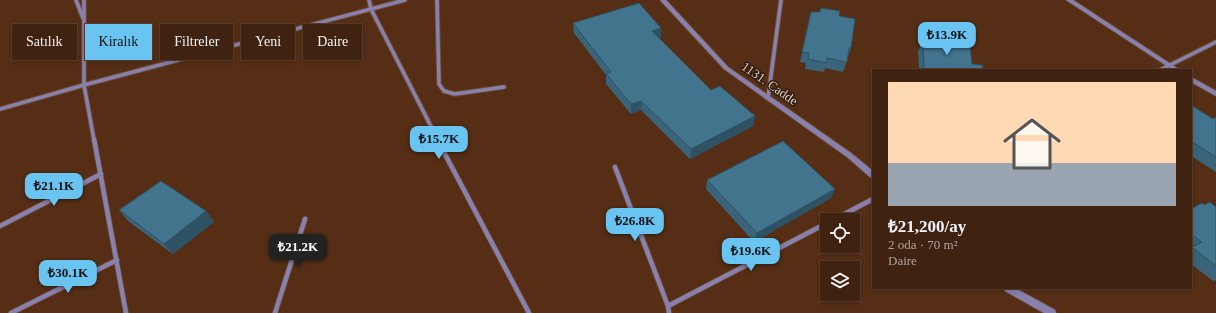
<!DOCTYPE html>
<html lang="tr">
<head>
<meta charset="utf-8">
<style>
	:root { --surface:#402210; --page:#4b2f1e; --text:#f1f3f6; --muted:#aea49f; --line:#593f30; --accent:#69c4f1 }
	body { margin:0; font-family:"Times New Roman",serif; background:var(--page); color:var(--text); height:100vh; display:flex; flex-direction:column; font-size:15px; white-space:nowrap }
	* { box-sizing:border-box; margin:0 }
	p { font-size:13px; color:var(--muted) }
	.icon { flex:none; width:22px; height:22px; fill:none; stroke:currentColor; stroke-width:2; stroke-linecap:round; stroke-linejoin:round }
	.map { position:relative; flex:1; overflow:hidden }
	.details { position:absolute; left:872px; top:69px; width:320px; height:220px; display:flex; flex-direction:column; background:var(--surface); border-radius:0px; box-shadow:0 2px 6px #0003,0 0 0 1px var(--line) }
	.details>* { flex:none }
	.guide { position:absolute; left:12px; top:24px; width:380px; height:36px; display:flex; gap:8px }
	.controls { position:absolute; left:820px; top:213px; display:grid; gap:8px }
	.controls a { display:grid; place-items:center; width:40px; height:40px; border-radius:0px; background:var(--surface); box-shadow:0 2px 6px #0003,0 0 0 1px var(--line); font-size:20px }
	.price { position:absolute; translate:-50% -34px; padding:0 9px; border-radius:8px; background:var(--accent); color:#111; font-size:13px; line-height:26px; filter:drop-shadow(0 1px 2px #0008) }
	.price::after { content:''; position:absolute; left:50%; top:24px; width:12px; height:9px; margin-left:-6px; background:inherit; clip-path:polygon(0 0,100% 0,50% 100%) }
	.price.current { background:#222; color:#fff }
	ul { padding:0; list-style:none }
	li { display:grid; align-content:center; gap:8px; height:212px; padding:0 16px }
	li span { display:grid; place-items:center; height:124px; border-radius:0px; color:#555 }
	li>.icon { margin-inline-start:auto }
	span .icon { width:72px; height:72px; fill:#fffc; stroke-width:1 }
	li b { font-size:17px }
	.tag { padding:0 14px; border-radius:0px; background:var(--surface); box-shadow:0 2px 6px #0003,0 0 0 1px var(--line); font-size:14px; line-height:36px }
	.tag.current { background:var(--accent); color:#111 }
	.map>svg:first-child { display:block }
</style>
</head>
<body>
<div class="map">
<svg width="1216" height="313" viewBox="0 0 1216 313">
	<rect width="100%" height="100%" fill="#552e15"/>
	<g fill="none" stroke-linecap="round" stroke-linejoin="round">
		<g stroke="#6f4b33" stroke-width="5.5">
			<g id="minor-far1">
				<polyline points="76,0 83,18"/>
				<polyline points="84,0 84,85 94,140"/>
				<polyline points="369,0 371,9 438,140"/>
				<polyline points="437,0 439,84 444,91 455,94 504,87"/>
				<polyline points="1160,70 1216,42"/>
				<polyline points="768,98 781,0"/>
				<polyline points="0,109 84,85 405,0"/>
			</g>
		</g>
		<g stroke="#6f4b33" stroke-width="6">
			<g id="minor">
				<polyline points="94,139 126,313"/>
				<polyline points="437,139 529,313"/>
				<polyline points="615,167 668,306 669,313"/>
				<polyline points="833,220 873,199"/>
				<polyline points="0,226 101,174"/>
				<polyline points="668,306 827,223"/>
				<polyline points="11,313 117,260"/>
				<polyline points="275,313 305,219"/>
			</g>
		</g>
		<g stroke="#6f4b33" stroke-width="2">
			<g id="tertiary">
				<polygon points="660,0 666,0 728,67 851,153 873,171 873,178 870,177 847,157 724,69"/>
				<polygon points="1066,0 1073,0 1180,70 1173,70"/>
				<polygon points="1191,77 1216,91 1216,96 1191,82"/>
				<polygon points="1004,288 1015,288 1055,310 1056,313 1044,313 1005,291"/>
			</g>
		</g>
		<use href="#minor-far1" stroke="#8881ae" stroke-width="3.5"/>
		<use href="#minor" stroke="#8881ae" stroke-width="4.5"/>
		<use href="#tertiary" fill="#8881ae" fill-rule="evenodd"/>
	</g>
	<g fill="#396479">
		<polygon points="811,12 839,16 851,48 843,72 825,68 824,72 805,69 806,63 800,62"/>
		<polygon points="573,23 661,37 659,38 711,90 755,116 753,126 690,159 641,110 631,114 606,84 606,75 574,33"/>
		<polygon points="931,36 952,45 972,64 983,70 919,70 918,51 923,42 929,41"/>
		<polygon points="1191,105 1213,119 1216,117 1216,172 1191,156"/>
		<polygon points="707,180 835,189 831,198 754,242 706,189"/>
		<polygon points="1204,205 1216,207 1216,280 1213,281 1191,264 1191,209"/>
		<polygon points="119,210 206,211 214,222 173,254 128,221"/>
	</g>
	<g fill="#2e5163">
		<polygon points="661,28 661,37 651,40 652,31"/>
		<polygon points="641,101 641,110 631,114 631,104"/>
		<polygon points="755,116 753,126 690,159 691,149"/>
		<polygon points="835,189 831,198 754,242 757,233"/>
		<polygon points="206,211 214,222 173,254 164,244"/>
	</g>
	<g fill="#42748d" stroke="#2e5163">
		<polygon points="639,3 661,28 652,31 711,90 720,86 755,116 691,149 641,101 631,104 606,74 611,72 573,23"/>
		<polygon points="821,8 840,11 839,16 855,19 851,48 849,48 847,62 827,58 827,63 808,59 809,53 802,52 811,12 820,12"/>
		<polygon points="931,36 952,39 952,45 970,47 972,64 982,65 983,70 924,70 923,42 932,41"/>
		<polygon points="1191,105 1213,119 1216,117 1216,157 1191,141"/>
		<polygon points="783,141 835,189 757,233 707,180"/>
		<polygon points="161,181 206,211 164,244 119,210"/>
		<polygon points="1210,202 1216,207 1216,266 1192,247 1202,242 1191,234 1191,209 1202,203 1204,205"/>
	</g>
	<g text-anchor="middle" stroke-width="3" stroke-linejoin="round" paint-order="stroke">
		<g font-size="13" fill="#e5cdbe" stroke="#2e1c11">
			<text transform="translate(770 83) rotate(35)" y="5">1131. Cadde</text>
		</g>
	</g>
</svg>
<div class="controls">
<a><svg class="icon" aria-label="locate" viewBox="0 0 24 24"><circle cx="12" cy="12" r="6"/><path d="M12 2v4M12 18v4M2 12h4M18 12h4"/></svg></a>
<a><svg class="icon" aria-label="layers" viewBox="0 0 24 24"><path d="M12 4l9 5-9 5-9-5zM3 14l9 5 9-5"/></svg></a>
</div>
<b class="price" style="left:947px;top:56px">₺13.9K</b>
<b class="price" style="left:439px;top:160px">₺15.7K</b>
<b class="price" style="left:54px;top:207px">₺21.1K</b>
<b class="price" style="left:635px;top:242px">₺26.8K</b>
<b class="price current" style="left:298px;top:268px">₺21.2K</b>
<b class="price" style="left:751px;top:272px">₺19.6K</b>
<b class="price" style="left:68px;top:294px">₺30.1K</b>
<div class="guide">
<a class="tag">Satılık</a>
<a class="tag current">Kiralık</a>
<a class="tag">Filtreler</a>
<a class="tag">Yeni</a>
<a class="tag">Daire</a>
</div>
<section class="details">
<ul>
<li><span style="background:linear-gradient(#ffd9b3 65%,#9aa5b1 0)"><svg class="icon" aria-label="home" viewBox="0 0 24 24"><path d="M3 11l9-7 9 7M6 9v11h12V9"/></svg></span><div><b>₺21,200/ay</b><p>2 oda · 70 m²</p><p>Daire</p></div></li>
</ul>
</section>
</div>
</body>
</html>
